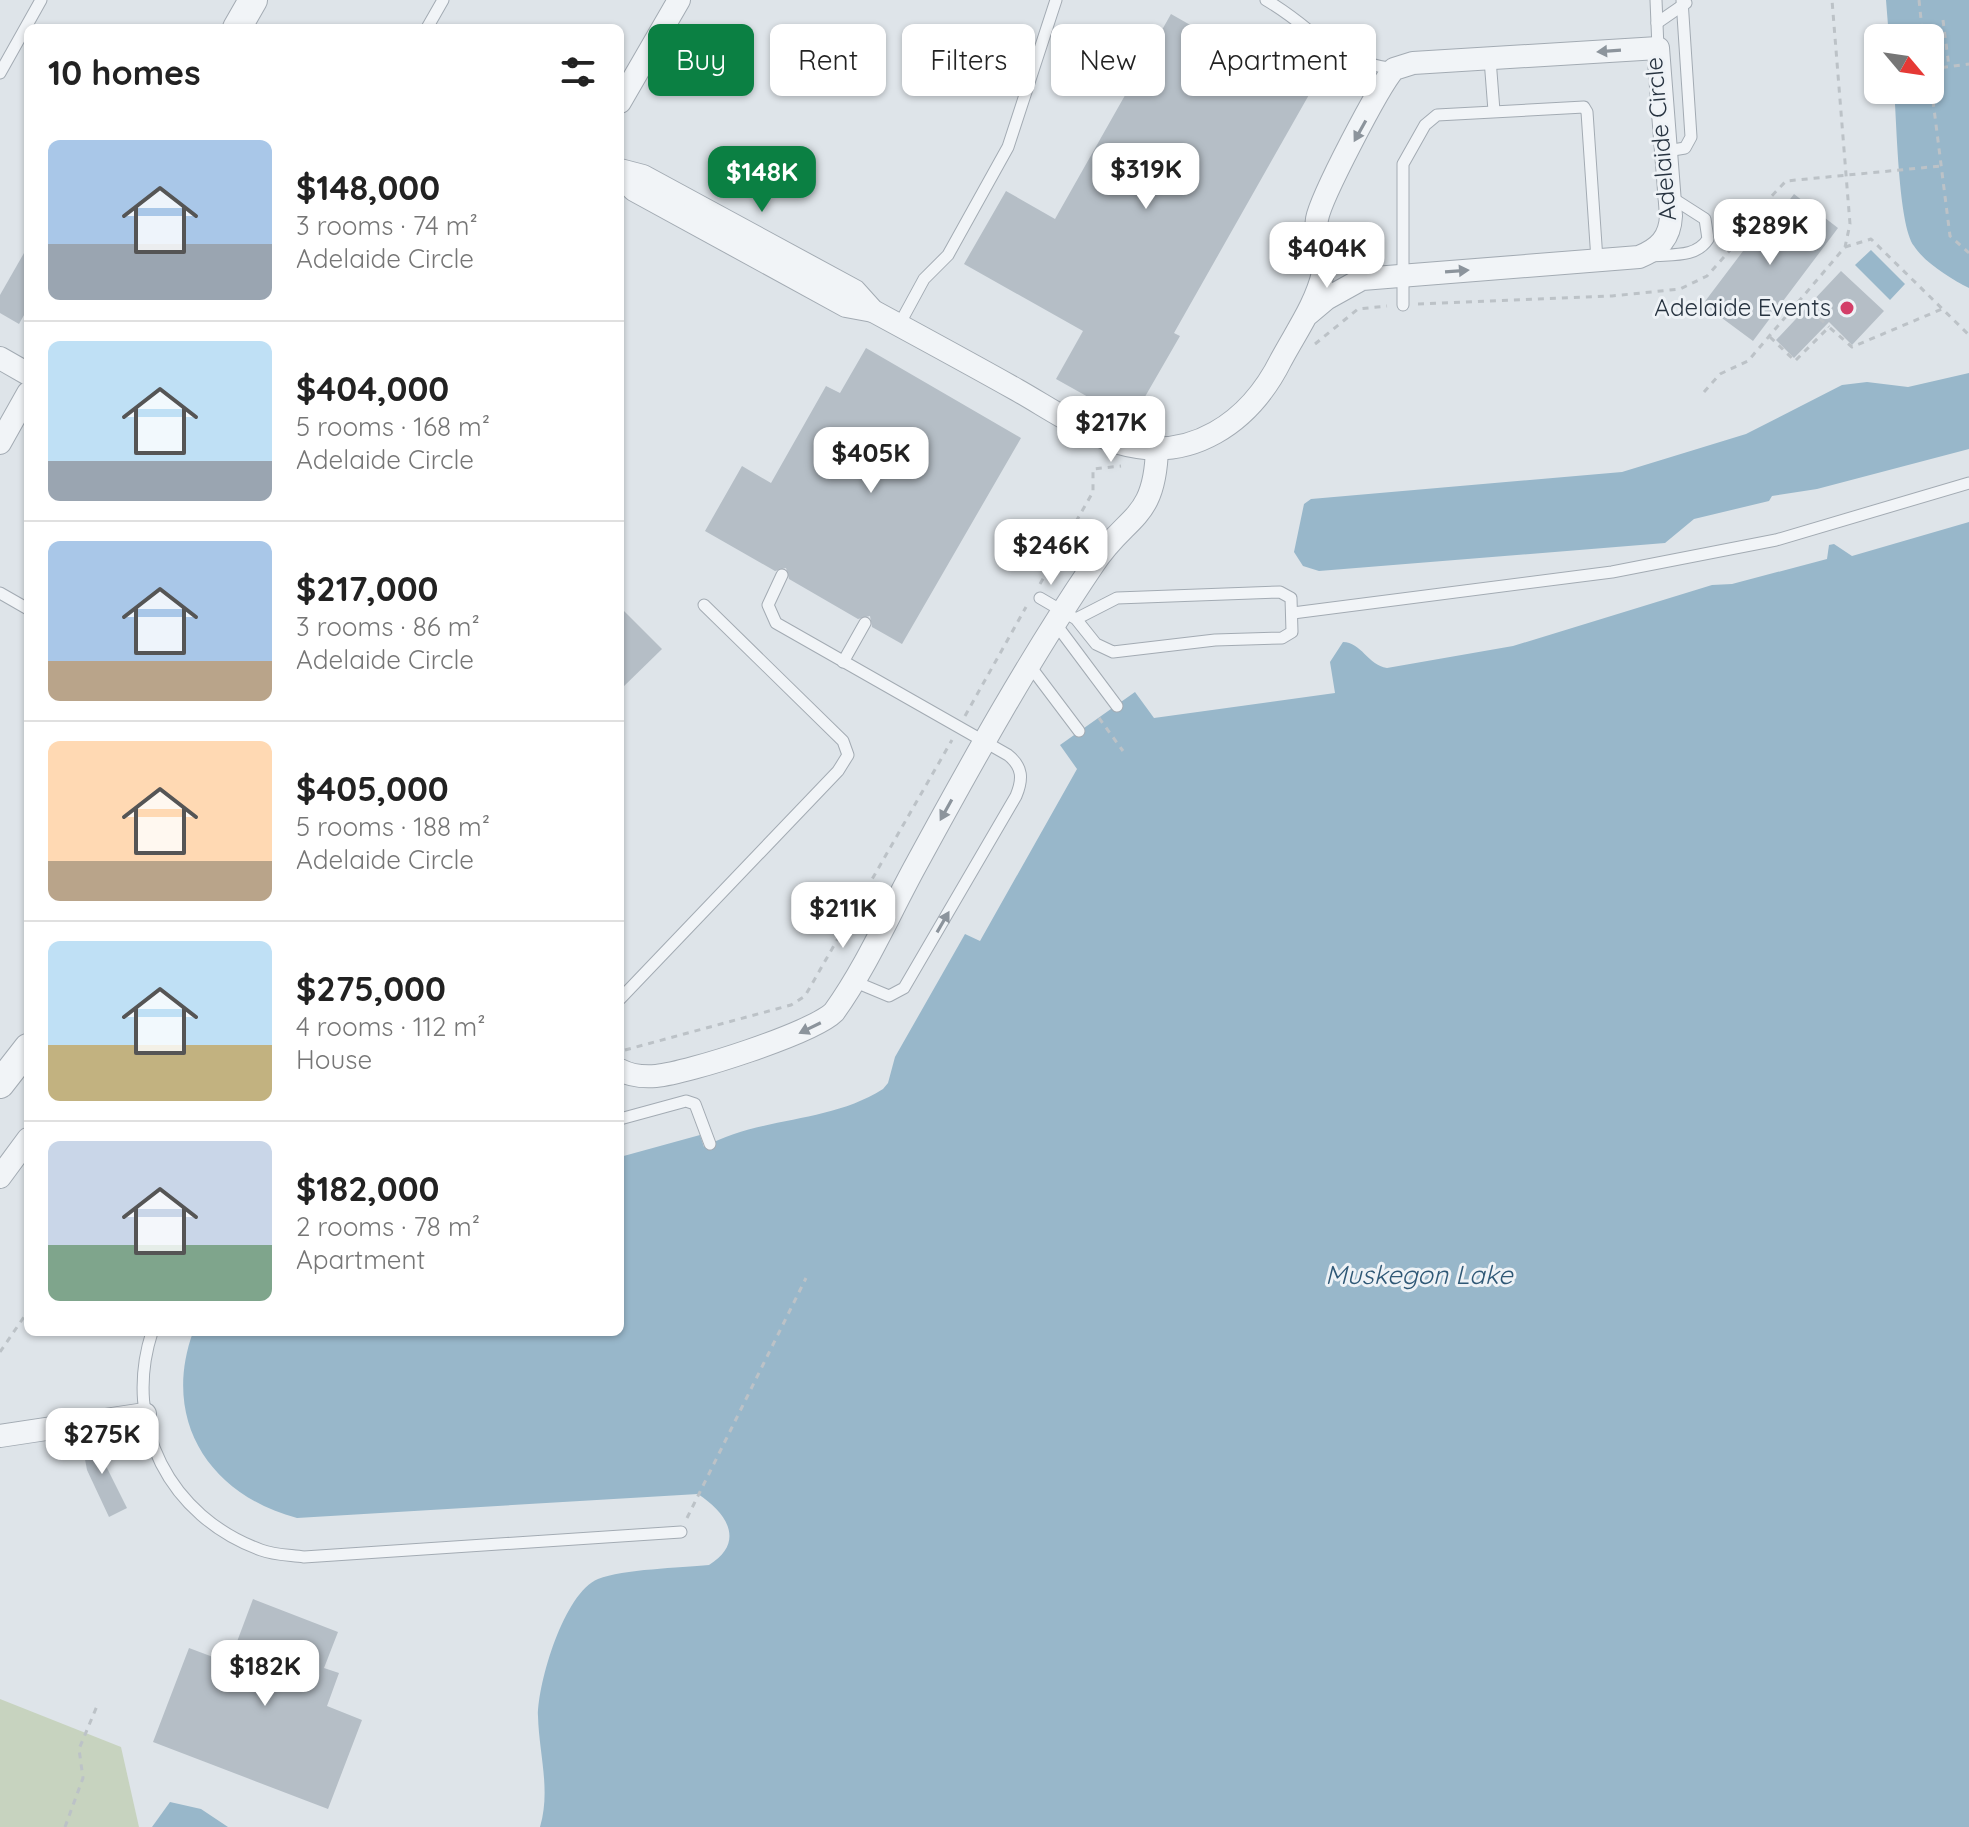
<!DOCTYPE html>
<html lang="en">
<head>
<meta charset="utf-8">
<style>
	:root { --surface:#fff; --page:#f6f6f6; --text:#222; --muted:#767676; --line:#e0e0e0; --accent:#0b8043 }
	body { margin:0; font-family:Quicksand,sans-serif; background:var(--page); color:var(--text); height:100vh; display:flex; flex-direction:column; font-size:30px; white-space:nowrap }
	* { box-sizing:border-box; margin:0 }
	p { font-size:26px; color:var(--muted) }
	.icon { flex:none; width:44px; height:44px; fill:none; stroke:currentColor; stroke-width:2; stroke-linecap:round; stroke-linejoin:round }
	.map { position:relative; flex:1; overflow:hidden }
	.drawer { position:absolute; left:24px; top:24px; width:600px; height:1312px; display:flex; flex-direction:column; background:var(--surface); border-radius:12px; box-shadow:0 2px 6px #0004 }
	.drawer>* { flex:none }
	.guide { position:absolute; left:648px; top:24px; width:760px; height:72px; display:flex; gap:16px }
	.needle { width:52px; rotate:119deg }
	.fabs { position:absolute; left:1864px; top:24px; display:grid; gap:16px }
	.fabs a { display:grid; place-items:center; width:80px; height:80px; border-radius:12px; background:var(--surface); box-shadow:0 2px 6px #0004; font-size:40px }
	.price { position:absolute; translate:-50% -68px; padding:0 18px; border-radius:16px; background:#fff; color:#222; font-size:26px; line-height:52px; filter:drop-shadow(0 2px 4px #0008) }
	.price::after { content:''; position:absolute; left:50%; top:48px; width:24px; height:18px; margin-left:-12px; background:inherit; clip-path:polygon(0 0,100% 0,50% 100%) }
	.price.selected { background:var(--accent); color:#fff }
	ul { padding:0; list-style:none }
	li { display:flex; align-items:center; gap:24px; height:200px; padding:0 24px }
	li+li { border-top:2px solid var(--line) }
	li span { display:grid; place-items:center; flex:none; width:224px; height:160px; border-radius:12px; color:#555 }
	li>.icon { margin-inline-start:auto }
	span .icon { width:96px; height:96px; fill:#fffc; stroke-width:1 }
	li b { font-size:34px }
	h2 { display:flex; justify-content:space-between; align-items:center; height:96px; padding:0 24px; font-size:34px }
	.chip { padding:0 28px; border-radius:12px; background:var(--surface); box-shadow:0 2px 6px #0004; font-size:28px; line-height:72px }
	.chip.selected { background:var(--accent); color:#fff }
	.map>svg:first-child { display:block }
</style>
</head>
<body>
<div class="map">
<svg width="1969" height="1827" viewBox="0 0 1969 1827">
	<rect width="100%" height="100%" fill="#dee4e9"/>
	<polygon fill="#c7d3bf" points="0,1699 121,1747 139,1827 0,1827"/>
	<g fill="#98b7ca">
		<path d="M1886,0H1969V288C1951,279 1925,263 1914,246C1898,224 1897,122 1894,90H1930V38H1889Z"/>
		<polygon points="1871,250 1905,284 1890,300 1855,265"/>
		<polygon points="1969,373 1969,449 1817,489 1772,496 1769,501 1694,519 1665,543 1319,571 1303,566 1294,552 1304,504 1311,499 1622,472 1746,434 1842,385 1867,382 1908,387"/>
		<path d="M1969,522V1827H540C551,1790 539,1754 538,1716C538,1682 564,1593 598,1579C623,1569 680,1568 709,1565C746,1542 727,1513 698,1494L297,1518C210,1495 161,1421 193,1332H620V1157L700,1135L704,1147C760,1116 828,1124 883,1089L888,1083L895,1057L965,934L980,941L1077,769L1060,745L1135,692L1154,718L1335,693L1330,662L1343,642C1361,642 1368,665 1387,668L1513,646L1712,585L1732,584L1827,559L1829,545L1834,544L1852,556Z"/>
		<polygon points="170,1802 201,1809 228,1827 152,1827"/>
	</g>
	<g fill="#b5bec6">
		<polygon points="1171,14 1310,93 1174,333 1180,336 1131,421 1056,379 1083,331 964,264 1006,191 1055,219"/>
		<polygon points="1794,194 1838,228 1753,341 1703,304 1765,222 1770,225"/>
		<polygon points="28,246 28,308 19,324 0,313 0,295"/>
		<polygon points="1841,271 1884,311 1852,345 1829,322 1794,358 1776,340"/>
		<polygon points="866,348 1021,438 902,644 872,627 870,616 858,619 789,579 786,568 775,571 705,531 742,466 771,483 826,386 840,393"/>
		<polygon points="620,607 662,649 620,690"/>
		<polygon points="100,1435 105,1464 127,1508 109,1517 87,1470 81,1438"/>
		<polygon points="253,1599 338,1632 324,1668 339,1673 327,1706 362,1720 328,1809 153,1742 189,1648 229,1663"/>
	</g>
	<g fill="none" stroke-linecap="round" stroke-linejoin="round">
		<g stroke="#a3abb3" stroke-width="13">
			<g id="service">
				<path d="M1266,0C1321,32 1323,58 1394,69"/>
				<polyline points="1656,0 1658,48"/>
				<polyline points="1657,23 1686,3"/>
				<polyline points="427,28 443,0"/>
				<polyline points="1490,59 1494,111"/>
				<polyline points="0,73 41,0"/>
				<polyline points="1667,151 1685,148 1691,137 1682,0"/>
				<path d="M1651,256C1672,254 1696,258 1708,239L1705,219L1669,196"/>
				<polyline points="1403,305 1403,164 1425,125 1437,115 1584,107 1587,112 1597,260"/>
				<polyline points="899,325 924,279 948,255 1008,147 1056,0"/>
				<path d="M782,575L768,605L776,623L1008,755C1023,767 1023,779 1016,796L904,988L889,996L853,981"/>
				<polyline points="0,593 28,609"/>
				<polyline points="1040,598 1076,619 1096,644 1113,652 1215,640 1282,638 1292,632 1291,598 1280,592 1117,598 1076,619"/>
				<polyline points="1293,613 1612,572 1776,540 1969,483"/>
				<polyline points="1055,623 1117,706"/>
				<polyline points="843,662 865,623"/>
				<polyline points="1030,666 1079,731"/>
				<polyline points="620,999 838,771 848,755 843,741 704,605"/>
				<polyline points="620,1119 686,1101 695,1104 710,1144"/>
				<path d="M152,1332C122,1425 170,1517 261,1550C274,1555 290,1555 304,1557L681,1532"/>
			</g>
		</g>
		<g stroke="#a3abb3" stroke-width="24">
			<g id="minor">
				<polyline points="620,102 679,0"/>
				<path d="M620,170L643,176L855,291L873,311C921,337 969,363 1017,390C1049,408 1083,432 1119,443C1191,464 1250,422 1281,360C1296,332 1316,304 1323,273C1326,255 1314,238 1317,219C1321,197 1379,86 1394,69L1413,63L1658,48L1671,216C1670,238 1659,249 1639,257L1362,279L1326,299L1307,315"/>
				<polyline points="620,176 634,190 846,306 873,311"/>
				<polyline points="0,358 28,374"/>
				<polyline points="0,443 28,393"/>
				<path d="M620,1070C631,1076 643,1077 656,1076C688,1073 813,1033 834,1012C867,966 890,912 917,863C972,762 1028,661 1093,565C1126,514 1155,522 1157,448"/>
				<polyline points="0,1177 28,1139"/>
				<polyline points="0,1436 145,1414"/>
			</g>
		</g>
		<g stroke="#a3abb3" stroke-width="30">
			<g id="tertiary">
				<polyline points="237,28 253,0"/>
				<polyline points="0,1084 28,1048"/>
			</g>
		</g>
		<g stroke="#bcc2c7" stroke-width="3" stroke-dasharray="6 6" stroke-linecap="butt">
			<polyline points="1919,0 1923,38"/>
			<polyline points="1943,20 1949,67"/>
			<polyline points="1930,69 1969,64"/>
			<polyline points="1930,77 1950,236 1969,253"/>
			<polyline points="1845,247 1871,239 1969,335"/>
			<polyline points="1802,302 1829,327"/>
			<polyline points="1418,304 1612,296 1680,289 1707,276 1739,240 1765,203 1786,181 1941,166"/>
			<polyline points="1770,337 1795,361 1829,327 1852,347 1942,309"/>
			<polyline points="1315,344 1358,309 1387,306"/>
			<polyline points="1704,392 1720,374 1748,361 1845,247 1850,224 1832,0"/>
			<polyline points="1040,584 1093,492 1093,469 1121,466"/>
			<polyline points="965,716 1026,607"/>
			<polyline points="1099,718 1123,751"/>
			<polyline points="625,1050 791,1005 805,996 952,740"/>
			<polyline points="0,1352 28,1311"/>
			<polyline points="687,1518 806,1278"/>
			<polyline points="65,1827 83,1778 79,1749 97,1706"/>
		</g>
		<use href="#service" stroke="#f1f4f7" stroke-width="11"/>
		<use href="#minor" stroke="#f1f4f7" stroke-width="22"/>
		<use href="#tertiary" stroke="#f1f4f7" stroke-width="28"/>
	</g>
	<defs><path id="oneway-solid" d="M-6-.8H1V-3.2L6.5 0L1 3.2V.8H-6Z" transform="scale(2)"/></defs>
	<g fill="#8c949c">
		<use href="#oneway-solid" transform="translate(1609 51) rotate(176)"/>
		<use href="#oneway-solid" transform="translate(1360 131) rotate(119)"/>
		<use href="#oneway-solid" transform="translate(1457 271) rotate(-4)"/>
		<use href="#oneway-solid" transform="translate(946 810) rotate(119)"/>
		<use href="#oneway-solid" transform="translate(943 922) rotate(-60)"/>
		<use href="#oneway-solid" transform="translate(810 1028) rotate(154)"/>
	</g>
	<circle fill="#d33e68" stroke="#eef2f6" stroke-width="3" cx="1847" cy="308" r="8"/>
	<g text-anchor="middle" stroke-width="6" stroke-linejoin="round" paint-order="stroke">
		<g font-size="24" fill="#273340" stroke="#eef2f6">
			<text transform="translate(1661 139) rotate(-95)" y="8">Adelaide Circle</text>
		</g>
		<g font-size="24" fill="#273340" stroke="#eef2f6" text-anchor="end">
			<text x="1831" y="316">Adelaide Events</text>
		</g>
		<g font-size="26" font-style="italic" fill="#2f5876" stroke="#eef2f6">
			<text x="1419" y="1284">Muskegon Lake</text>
		</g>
	</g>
</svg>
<div class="fabs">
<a><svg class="needle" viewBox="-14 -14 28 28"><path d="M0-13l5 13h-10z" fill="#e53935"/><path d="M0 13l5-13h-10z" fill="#767676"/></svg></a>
</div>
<b class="price" style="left:1146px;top:211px">$319K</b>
<b class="price selected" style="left:762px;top:214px">$148K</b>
<b class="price" style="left:1770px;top:267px">$289K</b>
<b class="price" style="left:1327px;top:290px">$404K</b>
<b class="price" style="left:1111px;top:464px">$217K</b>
<b class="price" style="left:871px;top:495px">$405K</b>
<b class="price" style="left:1051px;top:587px">$246K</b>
<b class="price" style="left:843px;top:950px">$211K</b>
<b class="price" style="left:102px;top:1476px">$275K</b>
<b class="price" style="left:265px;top:1708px">$182K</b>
<div class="guide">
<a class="chip selected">Buy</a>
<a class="chip">Rent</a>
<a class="chip">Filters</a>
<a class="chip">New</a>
<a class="chip">Apartment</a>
</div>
<section class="drawer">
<h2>10 homes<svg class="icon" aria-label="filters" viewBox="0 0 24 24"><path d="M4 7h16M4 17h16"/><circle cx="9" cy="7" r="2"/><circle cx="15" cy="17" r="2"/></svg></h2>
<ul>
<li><span style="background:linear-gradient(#a9c7e8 65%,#9aa5b1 0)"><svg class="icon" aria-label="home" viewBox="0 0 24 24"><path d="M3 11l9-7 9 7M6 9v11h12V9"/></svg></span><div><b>$148,000</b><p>3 rooms · 74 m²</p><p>Adelaide Circle</p></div></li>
<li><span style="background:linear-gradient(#bfe0f5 75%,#9aa5b1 0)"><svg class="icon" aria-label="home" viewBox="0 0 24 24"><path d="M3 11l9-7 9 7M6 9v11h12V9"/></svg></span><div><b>$404,000</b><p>5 rooms · 168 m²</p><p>Adelaide Circle</p></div></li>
<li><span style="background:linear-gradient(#a9c7e8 75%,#b9a48a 0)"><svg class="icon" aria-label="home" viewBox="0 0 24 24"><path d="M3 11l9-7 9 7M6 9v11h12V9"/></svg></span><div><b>$217,000</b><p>3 rooms · 86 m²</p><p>Adelaide Circle</p></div></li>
<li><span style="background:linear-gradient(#ffd9b3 75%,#b9a48a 0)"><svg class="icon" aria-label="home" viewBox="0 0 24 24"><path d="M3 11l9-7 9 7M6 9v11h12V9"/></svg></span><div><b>$405,000</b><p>5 rooms · 188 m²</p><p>Adelaide Circle</p></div></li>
<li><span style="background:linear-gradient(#bfe0f5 65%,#c2b280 0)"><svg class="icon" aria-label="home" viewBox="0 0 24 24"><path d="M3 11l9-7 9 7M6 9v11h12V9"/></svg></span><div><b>$275,000</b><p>4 rooms · 112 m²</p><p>House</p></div></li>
<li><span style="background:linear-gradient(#c9d6e8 65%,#7fa58c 0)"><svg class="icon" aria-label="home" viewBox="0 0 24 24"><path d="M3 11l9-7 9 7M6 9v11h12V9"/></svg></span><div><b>$182,000</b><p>2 rooms · 78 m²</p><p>Apartment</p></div></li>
</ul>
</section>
</div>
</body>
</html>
